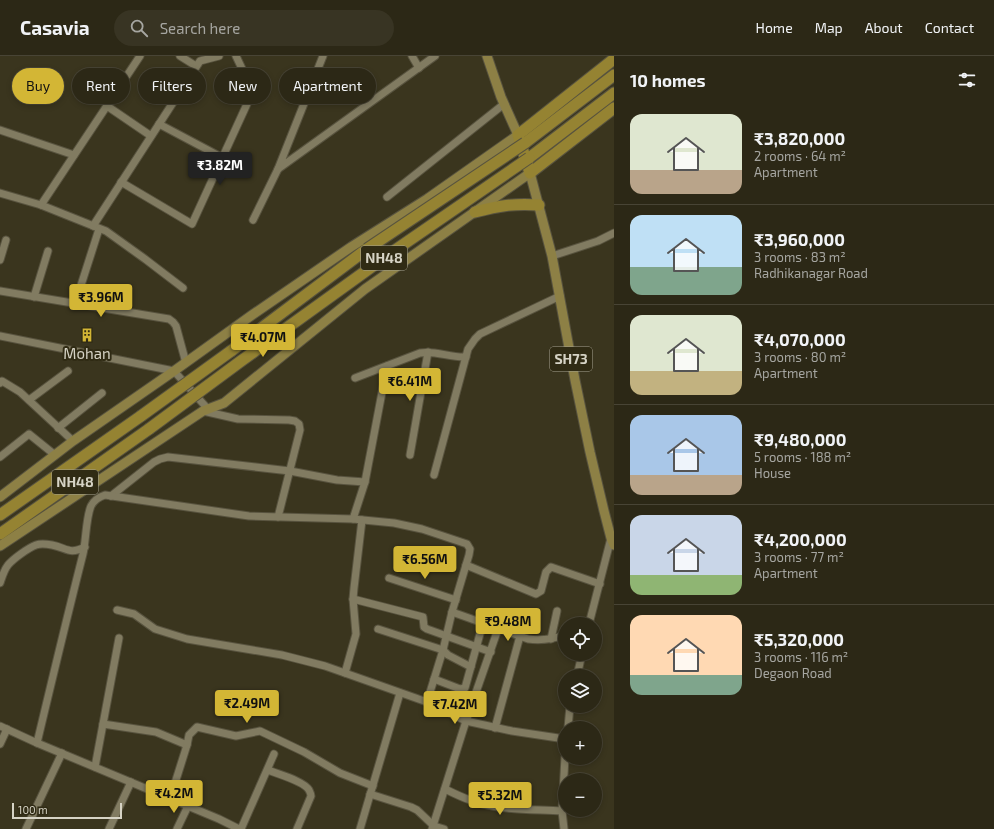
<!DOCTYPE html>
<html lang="en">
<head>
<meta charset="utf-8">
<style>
	:root { --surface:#2c2816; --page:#383423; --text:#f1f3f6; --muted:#a6a6a1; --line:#484435; --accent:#d3b635 }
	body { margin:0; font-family:"Exo 2",sans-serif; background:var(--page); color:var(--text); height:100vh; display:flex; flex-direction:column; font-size:15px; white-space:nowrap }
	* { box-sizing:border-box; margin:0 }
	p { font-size:13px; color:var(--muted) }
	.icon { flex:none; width:22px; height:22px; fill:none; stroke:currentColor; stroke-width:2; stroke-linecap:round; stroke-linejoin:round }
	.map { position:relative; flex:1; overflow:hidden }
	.panel { display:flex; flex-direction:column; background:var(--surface); width:380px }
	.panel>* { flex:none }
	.banner { position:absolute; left:12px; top:12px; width:380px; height:36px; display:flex; gap:8px }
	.tools { position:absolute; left:558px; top:561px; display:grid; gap:8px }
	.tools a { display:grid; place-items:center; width:44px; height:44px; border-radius:50%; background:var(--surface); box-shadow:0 2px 6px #0003,0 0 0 1px var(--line); font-size:20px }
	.scale { position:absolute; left:12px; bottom:10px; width:110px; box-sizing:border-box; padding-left:4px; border:2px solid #d6d3c5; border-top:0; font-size:11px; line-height:14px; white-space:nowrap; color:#d6d3c5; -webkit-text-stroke:3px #302b14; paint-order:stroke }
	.price { position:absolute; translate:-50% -34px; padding:0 9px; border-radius:4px; background:var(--accent); color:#111; font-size:13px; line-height:26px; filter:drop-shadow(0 1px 2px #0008) }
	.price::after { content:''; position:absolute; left:50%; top:24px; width:12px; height:9px; margin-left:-6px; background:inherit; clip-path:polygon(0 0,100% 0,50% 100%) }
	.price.on { background:#222; color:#fff }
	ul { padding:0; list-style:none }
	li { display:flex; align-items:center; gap:12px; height:100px; padding:0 16px }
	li+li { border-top:1px solid var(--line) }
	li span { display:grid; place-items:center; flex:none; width:112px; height:80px; border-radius:12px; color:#555 }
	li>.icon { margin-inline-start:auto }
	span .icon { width:48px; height:48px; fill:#fffc; stroke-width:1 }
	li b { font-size:17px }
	h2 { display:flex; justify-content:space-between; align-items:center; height:48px; padding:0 16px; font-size:17px }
	.pill { padding:0 14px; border-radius:18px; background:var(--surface); box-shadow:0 2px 6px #0003,0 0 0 1px var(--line); font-size:14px; line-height:36px }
	.pill.on { background:var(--accent); color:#111 }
	header { display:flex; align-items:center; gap:24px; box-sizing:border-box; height:56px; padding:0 20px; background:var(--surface); border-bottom:1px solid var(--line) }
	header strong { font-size:19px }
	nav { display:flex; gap:22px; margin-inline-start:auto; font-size:14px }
	.search { width:280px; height:36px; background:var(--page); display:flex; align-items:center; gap:10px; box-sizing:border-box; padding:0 14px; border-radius:22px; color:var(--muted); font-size:15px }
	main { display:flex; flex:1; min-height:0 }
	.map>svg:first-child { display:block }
</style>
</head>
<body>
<header>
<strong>Casavia</strong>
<div class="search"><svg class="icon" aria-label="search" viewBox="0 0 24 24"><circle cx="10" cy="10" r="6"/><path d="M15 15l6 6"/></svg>Search here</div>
<nav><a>Home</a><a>Map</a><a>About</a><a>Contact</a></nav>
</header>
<main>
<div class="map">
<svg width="614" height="773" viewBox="0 0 614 773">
	<rect width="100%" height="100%" fill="#3a351e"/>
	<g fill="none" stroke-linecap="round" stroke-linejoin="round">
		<g stroke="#58533f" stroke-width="9">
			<g id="minor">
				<polyline points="180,0 196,10"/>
				<polyline points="323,0 278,113 435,0"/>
				<polyline points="412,0 419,12"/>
				<polyline points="107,50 151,80"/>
				<polyline points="159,68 223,102"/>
				<polyline points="0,74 74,99"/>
				<polyline points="121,126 192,168 247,48 249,32 245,19 236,0"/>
				<polyline points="0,137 41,149 106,175 145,203 183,232"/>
				<polyline points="387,141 504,48"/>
				<polyline points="41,149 140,0"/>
				<polyline points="253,164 278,113"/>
				<polyline points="93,170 200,5 219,0"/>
				<polyline points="552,200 598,185 614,177"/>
				<polyline points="0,204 6,184"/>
				<polyline points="0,235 169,263 173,266 176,270 186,307"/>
				<polyline points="34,241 48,195"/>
				<polyline points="75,248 99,173"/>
				<polyline points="0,280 174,315 207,352"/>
				<path d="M355,322L420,297C435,294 450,302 466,301"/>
				<polyline points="0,327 2,325 20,336 73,385"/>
				<polyline points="29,344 68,315"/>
				<polyline points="203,355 238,363 289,364 295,365 299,368 300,374 278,461"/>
				<polyline points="58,372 102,337"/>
				<polyline points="410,399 428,296"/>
				<polyline points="0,401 29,378 55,399"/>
				<polyline points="434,419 468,293 475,283 480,278 560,240"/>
				<polyline points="111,440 154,406 160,403 168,401 290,415 337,424 365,426"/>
				<polyline points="353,463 365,426 387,310"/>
				<polyline points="466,509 536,538 541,535 546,516 551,511 600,528"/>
				<polyline points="389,522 456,544"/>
				<path d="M0,527C2,521 4,514 8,509C13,503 28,492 36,489C41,487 47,488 52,489C67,492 69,499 85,491"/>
				<polyline points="353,543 423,561 424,571 427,573 491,596"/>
				<polyline points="117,554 134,558 155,573 187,583 282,599 325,610 427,646 466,665 512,675 565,683"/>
				<path d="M452,556L528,583C541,585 553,583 565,579"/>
				<polyline points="589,568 611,482"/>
				<polyline points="378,573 443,594 448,599 471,611"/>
				<polyline points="551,583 557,555"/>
				<polyline points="345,617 356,578 353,543 354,532 362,464"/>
				<polyline points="577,620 582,598"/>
				<polyline points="434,623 460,633 465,632 483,567"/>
				<polyline points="103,668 156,676 187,689"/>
				<polyline points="0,670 37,687 219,763 239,773"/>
				<polyline points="495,672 520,580"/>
				<polyline points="568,672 570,650"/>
				<path d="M37,687C52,624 67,561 83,498C86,485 86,461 91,450C94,444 99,441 105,439L249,460L353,463L394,467L422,473L467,488L470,493L469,499L452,556L443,594L427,646"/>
				<polyline points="0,688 7,673"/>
				<polyline points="95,711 119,582"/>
				<path d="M268,714C277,718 304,725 309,734C310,736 311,738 311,740L297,773"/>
				<path d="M445,733C453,737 461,741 470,744C499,755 532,753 562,755"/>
				<polyline points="370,738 411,751 417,754 434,770 444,773"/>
				<polyline points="170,743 187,689 189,679 197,671 236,680 260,675 304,696 340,717 373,730"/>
				<polyline points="26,773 62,697"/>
				<polyline points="109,773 131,726"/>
				<polyline points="177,773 188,750"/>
				<polyline points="241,773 274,698"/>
				<polyline points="360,773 400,637"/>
				<polyline points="432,773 466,665 498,573"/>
				<polyline points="564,773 562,755 565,701"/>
			</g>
		</g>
		<g stroke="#58533f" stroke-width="11">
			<g id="major">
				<polyline points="0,441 73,385 174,315 252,259 351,191 427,143 518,79 501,41 487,0"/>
				<polyline points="0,490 203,355 224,347 365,233 530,117 552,200 575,324 590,396 604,455 611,482 614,489"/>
			</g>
		</g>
		<g stroke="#58533f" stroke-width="13">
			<g id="highway">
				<polyline points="614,3 518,79 530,117 614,52"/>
				<polyline points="525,87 614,19"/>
				<polyline points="529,102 614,37"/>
				<path d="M475,156C498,150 514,147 539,149"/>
				<polyline points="231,295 367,193"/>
				<polyline points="0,459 141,360"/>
				<polyline points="0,478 149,373"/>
			</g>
		</g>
		<use href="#minor" stroke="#817b61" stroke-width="7"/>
		<use href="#major" stroke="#8d8045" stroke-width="9"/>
		<use href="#highway" stroke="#958332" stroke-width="11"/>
		<g stroke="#58533f" stroke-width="13" stroke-linecap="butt">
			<g id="highway-bridge">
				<polyline points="367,193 525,87"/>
				<polyline points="141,360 231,295"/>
				<polyline points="149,373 241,305 388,199 529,102"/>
			</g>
		</g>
		<use href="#highway-bridge" stroke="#958332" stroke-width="11"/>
	</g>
	<defs>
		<g id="building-bare" transform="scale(1.08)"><path d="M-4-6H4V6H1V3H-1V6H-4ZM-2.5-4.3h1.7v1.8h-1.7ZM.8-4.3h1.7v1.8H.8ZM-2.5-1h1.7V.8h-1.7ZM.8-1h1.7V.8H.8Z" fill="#d3b635" stroke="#302b14" stroke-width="2.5" paint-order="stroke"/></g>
	</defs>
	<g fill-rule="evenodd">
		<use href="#building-bare" x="87" y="279"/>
	</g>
	<g text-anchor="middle" stroke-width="4" stroke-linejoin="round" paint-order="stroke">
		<g fill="#302b14" stroke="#a4a190" stroke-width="1">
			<rect x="361" y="190" width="46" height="24" rx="3"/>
			<rect x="550" y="291" width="42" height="24" rx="3"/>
			<rect x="52" y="414" width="46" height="24" rx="3"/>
		</g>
		<g font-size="14" font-weight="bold" fill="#d6d3c5">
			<text x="384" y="207">NH48</text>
			<text x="571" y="308">SH73</text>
			<text x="75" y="431">NH48</text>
		</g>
		<g font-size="15" fill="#d6d3c5" stroke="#302b14">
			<text x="87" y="303">Mohan</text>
		</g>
	</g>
</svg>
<div class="tools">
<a><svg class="icon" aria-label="locate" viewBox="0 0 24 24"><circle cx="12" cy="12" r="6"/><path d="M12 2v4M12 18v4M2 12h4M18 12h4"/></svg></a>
<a><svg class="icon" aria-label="layers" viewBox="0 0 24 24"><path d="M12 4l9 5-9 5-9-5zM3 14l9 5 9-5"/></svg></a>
<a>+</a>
<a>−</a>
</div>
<div class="scale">100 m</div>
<b class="price on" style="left:220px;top:130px">₹3.82M</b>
<b class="price" style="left:101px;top:262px">₹3.96M</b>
<b class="price" style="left:263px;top:302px">₹4.07M</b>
<b class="price" style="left:410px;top:346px">₹6.41M</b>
<b class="price" style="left:425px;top:524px">₹6.56M</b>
<b class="price" style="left:508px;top:586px">₹9.48M</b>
<b class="price" style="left:247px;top:668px">₹2.49M</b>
<b class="price" style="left:455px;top:669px">₹7.42M</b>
<b class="price" style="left:174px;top:758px">₹4.2M</b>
<b class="price" style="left:500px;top:760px">₹5.32M</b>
<div class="banner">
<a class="pill on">Buy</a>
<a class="pill">Rent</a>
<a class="pill">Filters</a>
<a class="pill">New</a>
<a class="pill">Apartment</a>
</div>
</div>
<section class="panel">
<h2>10 homes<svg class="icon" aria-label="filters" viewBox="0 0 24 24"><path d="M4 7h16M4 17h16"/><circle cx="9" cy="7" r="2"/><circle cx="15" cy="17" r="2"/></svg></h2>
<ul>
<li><span style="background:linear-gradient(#dfe7d0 70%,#b9a48a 0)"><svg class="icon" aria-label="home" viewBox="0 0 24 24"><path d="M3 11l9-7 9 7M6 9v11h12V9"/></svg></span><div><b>₹3,820,000</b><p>2 rooms · 64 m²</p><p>Apartment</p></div></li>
<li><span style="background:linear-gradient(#bfe0f5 65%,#7fa58c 0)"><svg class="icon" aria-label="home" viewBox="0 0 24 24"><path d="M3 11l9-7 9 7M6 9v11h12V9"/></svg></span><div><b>₹3,960,000</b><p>3 rooms · 83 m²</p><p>Radhikanagar Road</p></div></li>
<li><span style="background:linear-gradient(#dfe7d0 70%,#c2b280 0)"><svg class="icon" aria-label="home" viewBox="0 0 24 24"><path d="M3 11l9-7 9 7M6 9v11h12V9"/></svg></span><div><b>₹4,070,000</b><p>3 rooms · 80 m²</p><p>Apartment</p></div></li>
<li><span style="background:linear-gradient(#a9c7e8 75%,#b9a48a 0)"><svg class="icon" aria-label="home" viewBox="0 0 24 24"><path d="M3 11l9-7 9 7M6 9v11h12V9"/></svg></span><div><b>₹9,480,000</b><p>5 rooms · 188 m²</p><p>House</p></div></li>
<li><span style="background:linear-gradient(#c9d6e8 75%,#8fb573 0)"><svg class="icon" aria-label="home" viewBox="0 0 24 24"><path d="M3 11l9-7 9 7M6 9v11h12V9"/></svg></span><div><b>₹4,200,000</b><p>3 rooms · 77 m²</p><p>Apartment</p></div></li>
<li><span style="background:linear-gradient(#ffd9b3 75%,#7fa58c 0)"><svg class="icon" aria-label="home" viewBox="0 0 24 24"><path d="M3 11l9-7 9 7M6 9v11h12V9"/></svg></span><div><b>₹5,320,000</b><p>3 rooms · 116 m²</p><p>Degaon Road</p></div></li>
</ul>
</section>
</main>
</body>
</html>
